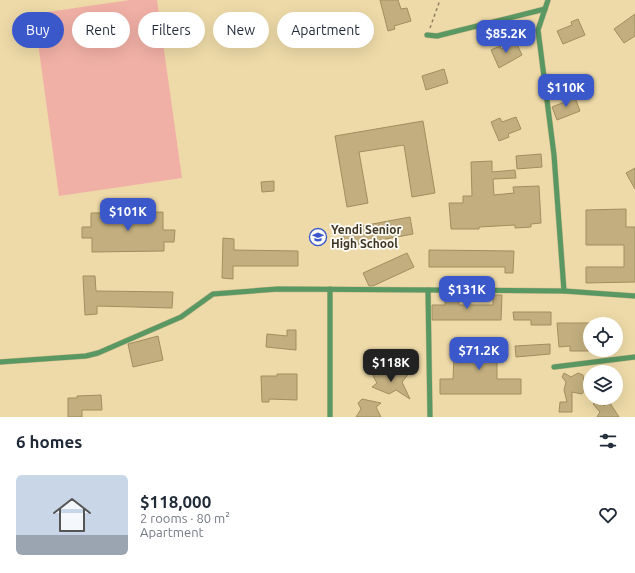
<!DOCTYPE html>
<html lang="en">
<head>
<meta charset="utf-8">
<style>
	:root { --surface:#fff; --page:#f6f6f7; --text:#1f2937; --muted:#747a83; --line:#e0e1e3; --accent:#3a58ca }
	body { margin:0; font-family:Ubuntu,sans-serif; background:var(--page); color:var(--text); height:100vh; display:flex; flex-direction:column; font-size:15px; white-space:nowrap }
	* { box-sizing:border-box; margin:0 }
	p { font-size:13px; color:var(--muted) }
	.icon { flex:none; width:22px; height:22px; fill:none; stroke:currentColor; stroke-width:2; stroke-linecap:round; stroke-linejoin:round }
	.map { position:relative; height:417px; overflow:hidden }
	.details { display:flex; flex-direction:column; background:var(--surface); flex:1 }
	.details>* { flex:none }
	.hud { position:absolute; left:12px; top:12px; width:400px; height:36px; display:flex; gap:8px }
	.controls { position:absolute; left:583px; top:317px; display:grid; gap:8px }
	.controls a { display:grid; place-items:center; width:40px; height:40px; border-radius:50%; background:var(--surface); box-shadow:0 4px 16px #0002; font-size:20px }
	.price { position:absolute; translate:-50% -34px; padding:0 9px; border-radius:8px; background:var(--accent); color:#fff; font-size:13px; line-height:26px; filter:drop-shadow(0 1px 2px #0008) }
	.price::after { content:''; position:absolute; left:50%; top:24px; width:12px; height:9px; margin-left:-6px; background:inherit; clip-path:polygon(0 0,100% 0,50% 100%) }
	.price.selected { background:#222; color:#fff }
	ul { padding:0; list-style:none }
	li { display:flex; align-items:center; gap:12px; height:100px; padding:0 16px }
	li+li { border-top:1px solid var(--line) }
	li span { display:grid; place-items:center; flex:none; width:112px; height:80px; border-radius:6px; color:#555 }
	li>.icon { margin-inline-start:auto }
	span .icon { width:48px; height:48px; fill:#fffc; stroke-width:1 }
	li b { font-size:17px }
	h2 { display:flex; justify-content:space-between; align-items:center; height:48px; padding:0 16px; font-size:17px }
	.pill { padding:0 14px; border-radius:18px; background:var(--surface); box-shadow:0 4px 16px #0002; font-size:14px; line-height:36px }
	.pill.selected { background:var(--accent); color:#fff }
	.map>svg:first-child { display:block }
</style>
</head>
<body>
<div class="map">
<svg width="635" height="417" viewBox="0 0 635 417">
	<rect width="100%" height="100%" fill="#eedaa8"/>
	<polygon fill="#f1b0a6" points="130,0 157,0 182,178 59,196 34,14"/>
	<g fill="#c2ae7e" stroke="#a18e5f">
		<polygon points="380,0 398,0 401,9 407,8 411,21 394,26 395,29 388,31"/>
		<polygon points="635,14 635,36 624,43 614,29"/>
		<polygon points="578,19 585,35 563,44 557,31 572,25 571,22"/>
		<polygon points="516,42 522,55 499,68 491,50 500,46 501,49"/>
		<polygon points="444,69 448,83 426,90 422,76"/>
		<polygon points="574,95 580,111 557,120 552,107 567,101 566,99"/>
		<polygon points="516,117 521,129 508,134 509,137 499,141 491,122 500,118 502,122"/>
		<polygon points="423,121 435,193 412,197 404,145 359,152 368,203 347,207 335,136"/>
		<polygon points="541,154 542,167 517,169 516,156"/>
		<polygon points="492,161 492,172 515,170 516,178 493,179 494,195 514,193 513,187 539,186 541,223 531,224 531,227 515,228 515,225 479,227 479,229 451,229 449,203 463,203 463,196 472,196 471,162"/>
		<polygon points="635,168 635,189 626,173"/>
		<polygon points="274,181 274,191 262,192 261,182"/>
		<polygon points="626,209 626,227 635,227 635,282 586,283 586,267 624,267 624,245 586,245 586,210"/>
		<polygon points="163,212 163,230 175,230 174,242 164,242 164,251 92,252 92,238 82,238 82,227 91,227 91,213"/>
		<polygon points="410,217 413,234 343,247 340,230"/>
		<polygon points="223,238 234,239 234,250 298,251 298,266 233,266 233,279 222,278"/>
		<polygon points="429,250 514,251 513,273 505,273 505,267 429,267"/>
		<polygon points="407,253 414,267 373,286 369,286 363,273"/>
		<polygon points="83,276 95,276 96,291 173,292 172,308 97,306 97,314 85,315"/>
		<polygon points="445,295 459,295 459,305 493,305 493,295 502,295 501,320 432,320 432,305 445,305"/>
		<polygon points="513,312 551,312 551,325 531,325 531,320 514,320"/>
		<polygon points="557,323 590,323 590,351 570,351 570,346 559,347"/>
		<polygon points="287,330 296,330 296,350 266,347 267,334 287,336"/>
		<polygon points="158,336 163,360 133,367 128,344"/>
		<polygon points="464,338 501,338 501,348 497,348 497,379 521,379 521,394 440,394 440,379 453,379 454,357 464,357"/>
		<polygon points="550,344 550,354 516,357 515,346"/>
		<polygon points="377,371 384,375 389,372 396,375 411,371 402,382 410,399 396,390 389,394 372,387 377,383 373,376 373,374"/>
		<polygon points="564,373 571,377 578,373 583,375 585,390 582,394 572,392 572,412 559,412 560,402 567,402 564,390 566,382 562,377"/>
		<polygon points="277,374 297,374 297,400 269,399 269,402 262,402 261,376 277,376"/>
		<polygon points="101,395 102,410 82,410 82,417 68,417 68,398 77,398 77,396"/>
		<polygon points="362,399 381,403 376,407 381,417 356,417 361,409 358,403"/>
		<polygon points="598,400 604,406 608,400 619,417 597,417 600,412 593,404"/>
	</g>
	<g fill="none" stroke-linecap="round" stroke-linejoin="round">
		<g stroke="#cbb98d" stroke-width="6">
			<g id="service">
				<polyline points="548,0 538,30 554,155 564,291"/>
				<polyline points="427,35 437,36 545,9"/>
				<polyline points="428,290 430,417"/>
				<polyline points="0,362 86,356 98,353 181,317 213,294 278,289 564,291 635,296"/>
				<polyline points="554,367 635,357"/>
				<polyline points="330,417 330,289"/>
			</g>
		</g>
		<polyline stroke="#8e805f" stroke-width="1.5" stroke-dasharray="3 3" stroke-linecap="butt" points="430,28 440,0"/>
		<use href="#service" stroke="#599863" stroke-width="5"/>
	</g>
	<defs>
		<g id="school-ring" transform="scale(0.9)"><circle r="9.5" fill="#fefcf7" stroke="#3a58ca" stroke-width="1.5"/><path d="M0-5L7-2L0 1L-7-2ZM-4 1L0 2.5L4 1V4Q0 6-4 4Z" fill="#3a58ca"/></g>
	</defs>
	<g fill-rule="evenodd">
		<use href="#school-ring" x="318" y="237"/>
	</g>
	<g text-anchor="middle" stroke-width="3.5" stroke-linejoin="round" paint-order="stroke">
		<g font-size="12" font-weight="bold" fill="#3e3522" stroke="#fefcf7" text-anchor="start">
			<text x="331" y="234">Yendi Senior<tspan x="331" dy="14">High School</tspan></text>
		</g>
	</g>
</svg>
<div class="controls">
<a><svg class="icon" aria-label="locate" viewBox="0 0 24 24"><circle cx="12" cy="12" r="6"/><path d="M12 2v4M12 18v4M2 12h4M18 12h4"/></svg></a>
<a><svg class="icon" aria-label="layers" viewBox="0 0 24 24"><path d="M12 4l9 5-9 5-9-5zM3 14l9 5 9-5"/></svg></a>
</div>
<b class="price" style="left:506px;top:54px">$85.2K</b>
<b class="price" style="left:566px;top:108px">$110K</b>
<b class="price" style="left:128px;top:232px">$101K</b>
<b class="price" style="left:467px;top:310px">$131K</b>
<b class="price" style="left:479px;top:371px">$71.2K</b>
<b class="price selected" style="left:391px;top:383px">$118K</b>
<div class="hud">
<a class="pill selected">Buy</a>
<a class="pill">Rent</a>
<a class="pill">Filters</a>
<a class="pill">New</a>
<a class="pill">Apartment</a>
</div>
</div>
<section class="details">
<h2>6 homes<svg class="icon" aria-label="filters" viewBox="0 0 24 24"><path d="M4 7h16M4 17h16"/><circle cx="9" cy="7" r="2"/><circle cx="15" cy="17" r="2"/></svg></h2>
<ul>
<li><span style="background:linear-gradient(#c9d6e8 75%,#9aa5b1 0)"><svg class="icon" aria-label="home" viewBox="0 0 24 24"><path d="M3 11l9-7 9 7M6 9v11h12V9"/></svg></span><div><b>$118,000</b><p>2 rooms · 80 m²</p><p>Apartment</p></div><svg class="icon" aria-label="heart" viewBox="0 0 24 24"><path d="M12 20l-8-8c-3-5 5-10 8-4 3-6 11-1 8 4z"/></svg></li>
</ul>
</section>
</body>
</html>
